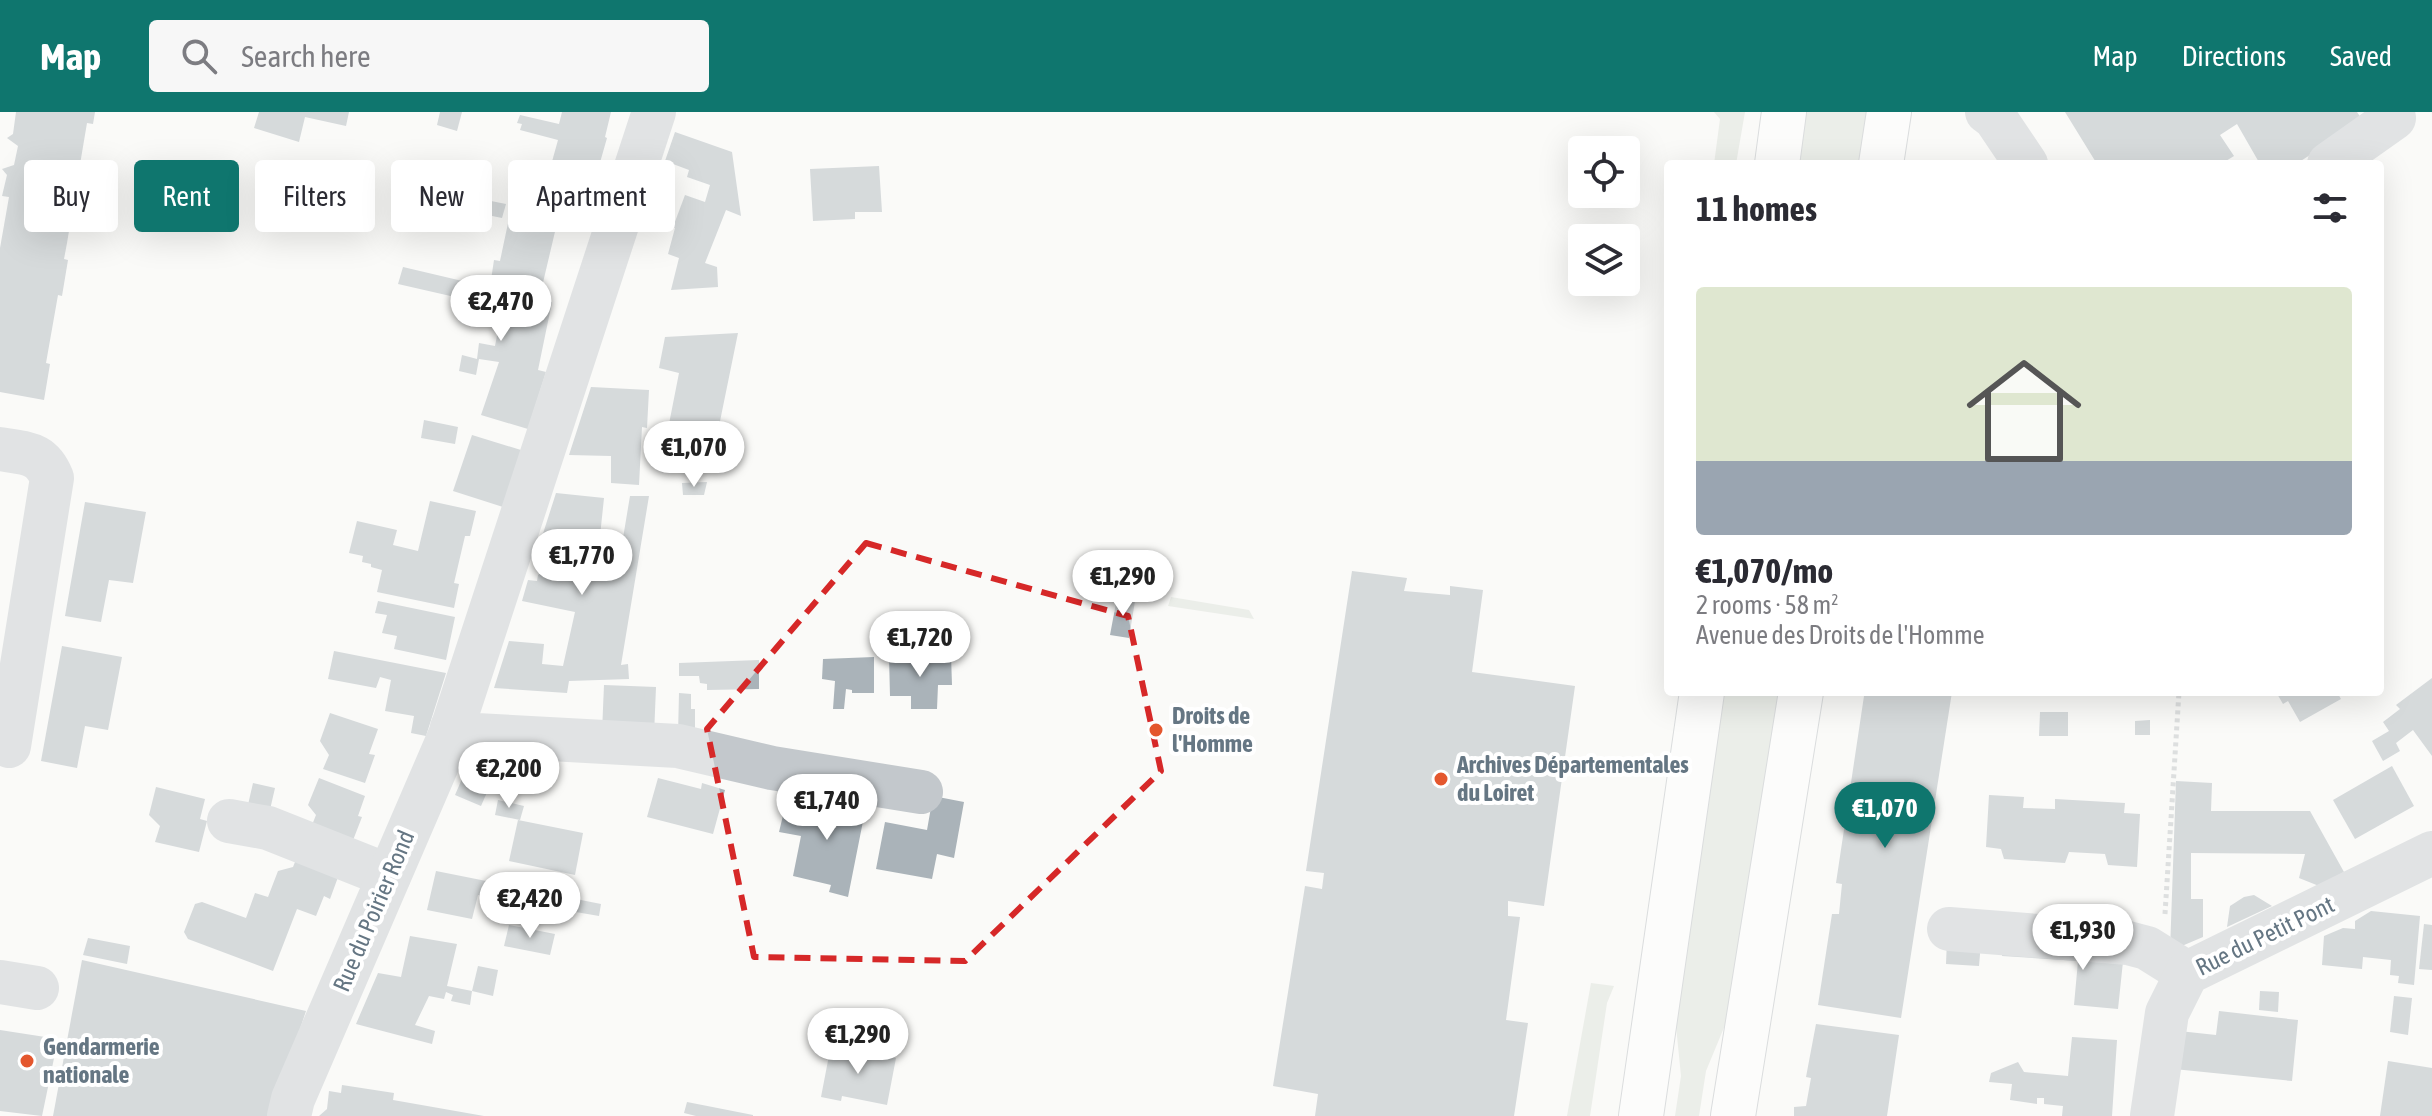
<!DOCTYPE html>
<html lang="en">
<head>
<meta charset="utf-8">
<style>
	:root { --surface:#fff; --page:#f7f7f7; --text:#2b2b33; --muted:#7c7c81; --accent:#0f766e }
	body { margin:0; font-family:"Asap Condensed",sans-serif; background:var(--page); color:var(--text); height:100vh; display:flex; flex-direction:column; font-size:30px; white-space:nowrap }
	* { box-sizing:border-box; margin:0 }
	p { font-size:26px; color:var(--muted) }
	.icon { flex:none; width:44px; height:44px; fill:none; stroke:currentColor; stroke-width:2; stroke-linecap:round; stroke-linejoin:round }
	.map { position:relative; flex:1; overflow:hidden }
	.panel { position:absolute; left:1664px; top:48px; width:720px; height:536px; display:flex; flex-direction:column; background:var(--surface); border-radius:8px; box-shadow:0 8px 32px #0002 }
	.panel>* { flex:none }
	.hud { position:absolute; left:24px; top:48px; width:760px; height:72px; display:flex; gap:16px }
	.fabs { position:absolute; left:1568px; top:24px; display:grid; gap:16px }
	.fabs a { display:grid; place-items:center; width:72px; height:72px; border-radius:8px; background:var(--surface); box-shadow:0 8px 32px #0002; font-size:40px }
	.price { position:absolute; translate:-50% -68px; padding:0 18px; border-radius:28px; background:#fff; color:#222; font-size:26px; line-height:52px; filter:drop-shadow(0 2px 4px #0008) }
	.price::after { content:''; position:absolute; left:50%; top:48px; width:24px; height:18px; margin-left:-12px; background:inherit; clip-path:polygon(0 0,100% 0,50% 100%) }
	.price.on { background:var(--accent); color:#fff }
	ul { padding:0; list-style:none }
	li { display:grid; align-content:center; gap:16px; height:424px; padding:0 32px }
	li span { display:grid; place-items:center; height:248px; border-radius:8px; color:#555 }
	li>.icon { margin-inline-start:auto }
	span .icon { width:144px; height:144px; fill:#fffc; stroke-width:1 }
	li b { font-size:34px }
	h2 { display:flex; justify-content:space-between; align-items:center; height:96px; padding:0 32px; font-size:34px }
	.tag { padding:0 28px; border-radius:8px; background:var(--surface); box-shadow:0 8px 32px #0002; font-size:28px; line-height:72px }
	.tag.on { background:var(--accent); color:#fff }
	header { display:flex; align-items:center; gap:48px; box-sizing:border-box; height:112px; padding:0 40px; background:var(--accent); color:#fff }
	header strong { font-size:38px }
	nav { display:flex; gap:44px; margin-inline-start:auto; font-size:28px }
	.search { width:560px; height:72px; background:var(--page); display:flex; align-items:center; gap:20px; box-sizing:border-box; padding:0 28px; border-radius:8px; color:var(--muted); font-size:30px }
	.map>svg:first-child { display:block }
</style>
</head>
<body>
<header>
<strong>Map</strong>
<div class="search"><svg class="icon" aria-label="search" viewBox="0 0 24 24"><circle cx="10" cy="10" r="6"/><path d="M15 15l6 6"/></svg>Search here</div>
<nav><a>Map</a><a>Directions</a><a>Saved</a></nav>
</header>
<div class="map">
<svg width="2432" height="1004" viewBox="0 0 2432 1004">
	<rect width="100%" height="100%" fill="#fafaf8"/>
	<g fill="#dadfd7">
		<polygon points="1714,0 1745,0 1736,52 1714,52 1720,7"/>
		<polygon points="1805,0 1872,0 1864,52 1797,52"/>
		<polygon points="1171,485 1249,498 1254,507 1168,494"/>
		<polygon points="1718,580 1783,580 1735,889 1706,959 1699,1004 1675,1004 1681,964 1673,884"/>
		<polygon points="1591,871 1614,874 1607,891 1590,1004 1567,1004"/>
	</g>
	<g fill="#aab3b9">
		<polygon points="16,0 95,0 93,12 87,11 76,76 81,78 74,114 70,113 67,131 64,147 68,148 62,184 58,183 46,251 50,252 44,288 0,280 0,136 9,85 2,84 7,63 2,57 14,53 18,34 7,26 13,22"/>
		<polygon points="259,0 349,0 346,14 305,5 299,30 254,16"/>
		<polygon points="440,0 462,0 457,19 437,13"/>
		<polygon points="562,0 611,0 605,25 607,26 593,75 548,64 558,28 520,18 522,12 517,11 520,3 559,12"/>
		<polygon points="2065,0 2357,0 2363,9 2296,52 2260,52 2237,12 2220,23 2234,44 2221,52 2097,52"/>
		<polygon points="675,20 732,40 741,104 726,98 705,151 717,155 718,175 671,178 679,146 668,142 675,116 673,115 685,83 705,90 710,73 687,65 689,58 665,49"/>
		<polygon points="879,54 882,100 855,100 855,107 813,109 810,57"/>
		<polygon points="471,85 506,92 502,106 468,99"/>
		<polygon points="511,97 558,107 541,179 491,168 494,148 500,149"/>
		<polygon points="403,155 552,190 538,258 546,260 528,317 481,303 499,250 479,247 476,263 459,259 462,243 477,247 479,231 495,234 501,203 467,197 468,188 398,172"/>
		<polygon points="738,221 718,319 668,317 679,261 659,256 665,225"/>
		<polygon points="591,275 649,278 647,316 642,315 639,373 611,371 611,344 569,343"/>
		<polygon points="424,308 458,315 455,332 421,326"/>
		<polygon points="472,323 521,338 503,395 453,379"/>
		<polygon points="707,370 704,383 683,383 682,371"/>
		<polygon points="556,381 604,386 600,424 623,426 630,384 649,384 621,553 628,552 629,567 569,569 567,581 494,576 509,529 544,532 542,552 563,554 575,500 522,489 528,468 537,469 538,463 546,457 569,461 572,439 544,435 540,431"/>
		<polygon points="430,389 476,399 470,424 465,424 454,471 459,472 454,496 377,480 382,458 371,455 371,452 362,450 363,444 349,441 357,409 397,418 393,433 418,439"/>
		<polygon points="85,390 146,400 133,471 109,468 101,510 65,504"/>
		<polygon points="1352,459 1407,466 1404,479 1450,483 1450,474 1483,478 1472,560 1575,574 1544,794 1508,789 1508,804 1520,805 1506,908 1528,911 1514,1004 1315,1004 1318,982 1273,974 1305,774 1322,777 1324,761 1306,759"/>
		<polygon points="1117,486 1135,489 1129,526 1110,523"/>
		<polygon points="378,489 455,505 446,548 394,537 397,524 382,521 387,503 375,501"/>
		<polygon points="62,534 122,545 108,618 85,614 77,656 41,649"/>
		<polygon points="334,539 446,561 426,624 411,621 414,604 385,599 391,568 380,565 376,576 328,567"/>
		<polygon points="951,543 952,573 938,573 937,597 911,597 911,584 890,584 889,545"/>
		<polygon points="874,545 874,581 852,581 852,578 846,577 844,597 833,597 835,569 822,567 823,547"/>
		<polygon points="759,548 759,577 707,578 707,572 700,571 699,564 679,564 679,551"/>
		<polygon points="2432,566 2432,644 2413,618 2396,631 2400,639 2383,649 2372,629 2389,619 2383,610 2400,597 2396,593"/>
		<polygon points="604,573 656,575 654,623 602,620"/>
		<polygon points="1859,580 1952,580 1901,906 1818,893 1832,802 1839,802 1842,772 1836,771 1864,584 1858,583"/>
		<polygon points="2276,580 2337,580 2341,587 2300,610 2288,589 2283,592"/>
		<polygon points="679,581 691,582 691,597 695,597 695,626 678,623"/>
		<polygon points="2040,600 2068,600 2068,624 2039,624"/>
		<polygon points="330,601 378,617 369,642 375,643 365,671 323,657 329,643 320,629"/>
		<polygon points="2150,608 2150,623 2135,623 2135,609"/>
		<polygon points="474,639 553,649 509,647 499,673 492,669 481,694 455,683"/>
		<polygon points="2392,654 2414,694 2355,727 2333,688"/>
		<polygon points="319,666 365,684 358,704 362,705 350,736 310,718 316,703 308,693"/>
		<polygon points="658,666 701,677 702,671 725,678 713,722 647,705"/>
		<polygon points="2176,669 2212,671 2211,699 2310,699 2344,760 2319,774 2299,766 2305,742 2191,741 2191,787 2203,787 2203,825 2170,839"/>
		<polygon points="253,671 275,676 269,702 247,697"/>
		<polygon points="156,675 205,687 200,707 207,709 199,740 155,730 160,714 149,703"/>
		<polygon points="844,679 868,684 848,785 829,780 831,773 793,764 801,724 779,720 788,683 810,688 806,710 836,716"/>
		<polygon points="1989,683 2024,685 2023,696 2055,697 2055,687 2125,691 2124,701 2140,702 2137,755 2108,753 2105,742 2069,740 2065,751 2004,747 2001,737 1986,735"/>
		<polygon points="933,684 964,690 954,746 937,742 932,767 876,757 885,710 927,718"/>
		<polygon points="498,688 524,694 520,708 495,703"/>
		<polygon points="518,708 583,721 575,763 509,749"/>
		<polygon points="299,740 341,757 330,787 324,784 316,804 297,797 273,859 188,827 184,820 195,792 202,790 246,806 255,781 268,785 278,759 293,755"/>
		<polygon points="436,759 601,792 599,804 478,783 472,807 427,798"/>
		<polygon points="2254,783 2272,794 2227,815 2230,794 2244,785"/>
		<polygon points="2371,799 2420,804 2414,873 2398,871 2399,864 2390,863 2391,848 2363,845 2362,857 2322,853 2324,824 2343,816 2355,817 2355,809"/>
		<polygon points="2424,812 2432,813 2432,858 2419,857"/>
		<polygon points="509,813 555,822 550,843 504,834"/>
		<polygon points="410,824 457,832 447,874 472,879 470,893 451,889 453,883 446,880 444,887 429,884 415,913 435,919 432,932 356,912 378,861 401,865"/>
		<polygon points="88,826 130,834 127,852 83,843"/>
		<polygon points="1947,828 1981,830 1979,854 1946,852"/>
		<polygon points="2003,832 2124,840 2118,897 2074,893 2078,849 2002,844"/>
		<polygon points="82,848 306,899 271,1004 53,1004"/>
		<polygon points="478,854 498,858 493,884 472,879"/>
		<polygon points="2260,879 2279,880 2278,900 2259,898"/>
		<polygon points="2394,884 2412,886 2408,923 2390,920"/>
		<polygon points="2219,899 2298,908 2292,969 2174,957 2179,919 2216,923"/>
		<polygon points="1816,912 1899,923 1887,1004 1794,1004 1794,995 1806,994 1811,966 1806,965"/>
		<polygon points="0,918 58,927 42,1004 0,999"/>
		<polygon points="2072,925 2117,928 2112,1004 2062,1004 2063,994 2044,992 2044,986 2037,986 2037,992 2010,988 2012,972 1989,970 1991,961 2018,950 2024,960 2068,964"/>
		<polygon points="831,933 896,946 887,993 842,984 841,989 821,985"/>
		<polygon points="2388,949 2432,956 2432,1004 2380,1004"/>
		<polygon points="342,973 394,981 393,988 484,1004 319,1004 327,997 329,979 341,981"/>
		<polygon points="687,990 753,1003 753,1004 696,1004 684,1001"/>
	</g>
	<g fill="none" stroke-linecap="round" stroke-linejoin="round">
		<g stroke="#b5babe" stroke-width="46">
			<g id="major">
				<polyline points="1777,52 1784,0"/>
				<polyline points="1881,52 1889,0"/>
				<polyline points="1641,1004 1702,580"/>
				<polyline points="1733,1004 1801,580"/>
			</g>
		</g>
		<polyline stroke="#bbbfc2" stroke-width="5" stroke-dasharray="4 4" stroke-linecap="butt" points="2165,802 2179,580"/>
		<g stroke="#c3c8cc" stroke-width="44">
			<polyline points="1987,0 1995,6 2026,52"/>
			<polyline points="2329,52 2394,6"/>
			<path d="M0,337C26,342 41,339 52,366L9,634"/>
			<polyline points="452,616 476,623 678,634 772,656 921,680"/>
			<polyline points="229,709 268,716 389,764"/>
			<polyline points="1949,817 2128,831 2147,836 2187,861"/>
			<polyline points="0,870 37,876"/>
			<polyline points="289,1004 293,987 450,623 654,0"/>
			<polyline points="2152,1004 2167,901 2187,861 2432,741"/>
		</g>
		<use href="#major" stroke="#fff" stroke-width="44"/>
	</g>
	<path d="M0 0H2432V1004H0ZM866,431L1128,504L1161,659L965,849L754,845L707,617Z" fill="#fafaf8" fill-opacity=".55" fill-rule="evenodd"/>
	<path fill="none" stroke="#d62828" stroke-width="6" stroke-dasharray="16 10" stroke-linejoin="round" d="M866,431L1128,504L1161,659L965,849L754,845L707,617Z"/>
	<g fill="#e4572e" stroke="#fff" stroke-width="3">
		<circle cx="1156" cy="618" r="8"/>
		<circle cx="1441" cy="667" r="8"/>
		<circle cx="27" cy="949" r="8"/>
	</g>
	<g text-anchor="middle" stroke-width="8" stroke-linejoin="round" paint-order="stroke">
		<g font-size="24" font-weight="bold" fill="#657683" stroke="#fff" text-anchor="start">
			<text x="1172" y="612">Droits de<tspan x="1172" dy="28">l'Homme</tspan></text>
			<text x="1457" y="661">Archives Départementales<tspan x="1457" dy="28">du Loiret</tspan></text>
			<text x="43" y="943">Gendarmerie<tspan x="43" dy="28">nationale</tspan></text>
		</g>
		<g font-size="24" fill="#657683" stroke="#fff">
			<text transform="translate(374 799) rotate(-67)" y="8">Rue du Poirier Rond</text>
			<text transform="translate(2265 824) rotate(-26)" y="8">Rue du Petit Pont</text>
		</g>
	</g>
</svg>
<div class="fabs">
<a><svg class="icon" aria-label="locate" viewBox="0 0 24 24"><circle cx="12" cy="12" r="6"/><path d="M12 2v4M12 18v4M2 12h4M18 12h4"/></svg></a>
<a><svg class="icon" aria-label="layers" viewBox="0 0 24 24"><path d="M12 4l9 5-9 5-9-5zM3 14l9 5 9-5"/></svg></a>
</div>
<b class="price" style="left:501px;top:231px">€2,470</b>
<b class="price" style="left:694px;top:377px">€1,070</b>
<b class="price" style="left:582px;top:485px">€1,770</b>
<b class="price" style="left:1123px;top:506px">€1,290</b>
<b class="price" style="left:920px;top:567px">€1,720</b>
<b class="price" style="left:509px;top:698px">€2,200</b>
<b class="price" style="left:827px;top:730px">€1,740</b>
<b class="price on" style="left:1885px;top:738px">€1,070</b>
<b class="price" style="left:530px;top:828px">€2,420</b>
<b class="price" style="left:2083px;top:860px">€1,930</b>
<b class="price" style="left:858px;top:964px">€1,290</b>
<div class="hud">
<a class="tag">Buy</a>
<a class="tag on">Rent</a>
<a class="tag">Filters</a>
<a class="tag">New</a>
<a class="tag">Apartment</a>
</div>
<section class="panel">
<h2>11 homes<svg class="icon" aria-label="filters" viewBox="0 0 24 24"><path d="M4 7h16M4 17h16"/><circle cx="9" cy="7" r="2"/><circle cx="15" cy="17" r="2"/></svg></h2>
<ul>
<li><span style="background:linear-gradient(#dfe7d0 70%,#9aa5b1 0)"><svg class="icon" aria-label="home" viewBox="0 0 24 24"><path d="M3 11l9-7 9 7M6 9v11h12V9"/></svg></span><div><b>€1,070/mo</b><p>2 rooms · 58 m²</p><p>Avenue des Droits de l'Homme</p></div></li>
</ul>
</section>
</div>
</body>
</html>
